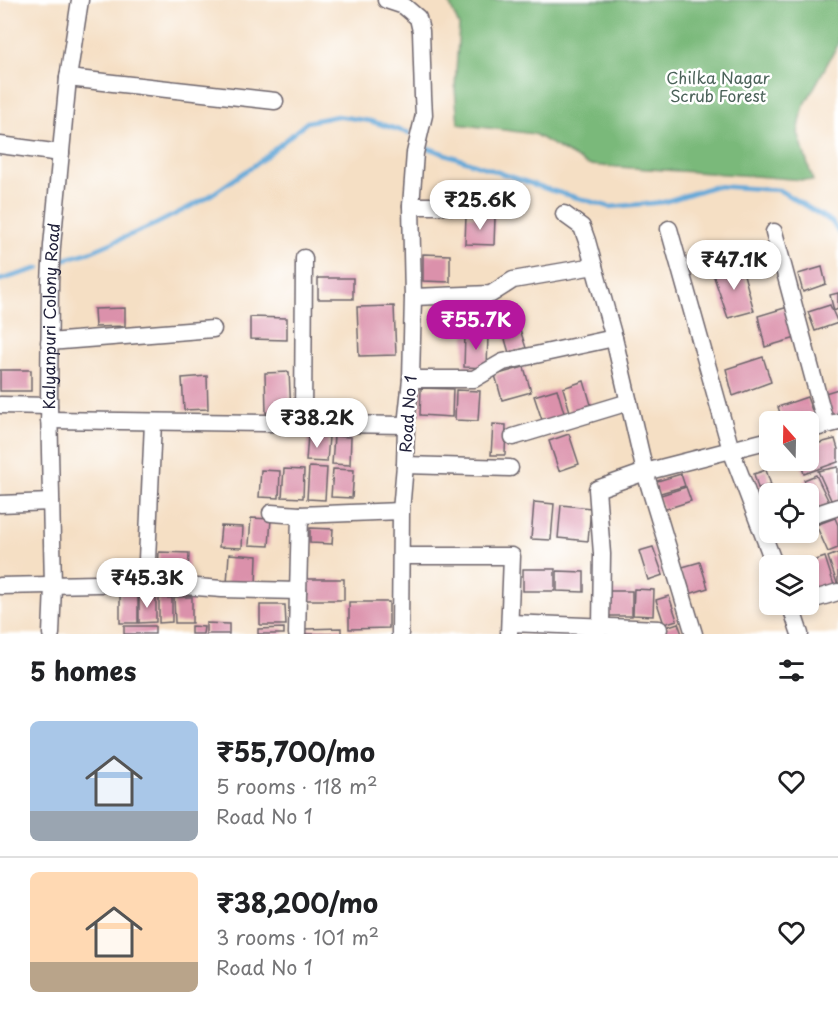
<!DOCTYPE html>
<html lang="en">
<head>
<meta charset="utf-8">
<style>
	:root { --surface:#fff; --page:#f2f2f2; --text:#202124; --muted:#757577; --line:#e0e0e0; --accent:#b5179e }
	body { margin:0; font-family:"Playpen Sans",sans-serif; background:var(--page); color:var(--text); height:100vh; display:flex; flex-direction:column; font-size:22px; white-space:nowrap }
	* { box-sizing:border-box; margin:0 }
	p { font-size:20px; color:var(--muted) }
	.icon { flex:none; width:33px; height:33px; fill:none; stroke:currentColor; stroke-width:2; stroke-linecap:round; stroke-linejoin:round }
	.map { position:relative; height:634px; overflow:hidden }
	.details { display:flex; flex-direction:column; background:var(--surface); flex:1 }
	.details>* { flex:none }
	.needle { width:39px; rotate:340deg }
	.controls { position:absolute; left:759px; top:411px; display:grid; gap:12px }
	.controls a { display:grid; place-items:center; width:60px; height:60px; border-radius:9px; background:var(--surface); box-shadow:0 3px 9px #0003; font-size:30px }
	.price { position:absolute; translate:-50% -51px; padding:0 14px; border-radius:21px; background:#fff; color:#222; font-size:20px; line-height:39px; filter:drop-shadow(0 2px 3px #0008) }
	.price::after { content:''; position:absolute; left:50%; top:36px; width:18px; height:14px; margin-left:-9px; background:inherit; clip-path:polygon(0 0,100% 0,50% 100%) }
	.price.on { background:var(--accent); color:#fff }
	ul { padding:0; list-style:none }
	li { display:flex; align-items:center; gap:18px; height:150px; padding:0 30px }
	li+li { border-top:2px solid var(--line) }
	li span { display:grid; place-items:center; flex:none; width:168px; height:120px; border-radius:9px; color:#555 }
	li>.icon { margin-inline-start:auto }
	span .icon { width:72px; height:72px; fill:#fffc; stroke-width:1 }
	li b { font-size:26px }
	h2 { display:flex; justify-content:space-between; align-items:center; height:72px; padding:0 30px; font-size:26px }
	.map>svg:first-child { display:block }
</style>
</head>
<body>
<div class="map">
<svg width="838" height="634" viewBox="0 0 838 634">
	<rect width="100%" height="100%" fill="#fff"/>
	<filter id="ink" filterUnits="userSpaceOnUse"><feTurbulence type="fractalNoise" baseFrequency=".0167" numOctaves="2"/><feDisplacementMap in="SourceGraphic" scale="12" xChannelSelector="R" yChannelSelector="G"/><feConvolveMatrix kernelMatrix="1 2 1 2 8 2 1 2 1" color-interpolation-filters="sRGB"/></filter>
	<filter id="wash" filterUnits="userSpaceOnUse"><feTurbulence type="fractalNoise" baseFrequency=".008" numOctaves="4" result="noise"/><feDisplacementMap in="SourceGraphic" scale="24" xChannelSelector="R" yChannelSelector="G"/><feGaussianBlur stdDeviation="1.35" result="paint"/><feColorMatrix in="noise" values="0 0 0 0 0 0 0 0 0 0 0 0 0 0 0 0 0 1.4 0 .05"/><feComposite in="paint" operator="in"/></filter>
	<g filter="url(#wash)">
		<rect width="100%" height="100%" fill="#f5dfc4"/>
		<polygon fill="#7ab97a" stroke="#4e6e5a" stroke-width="1.5" points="448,0 838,0 838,44 803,108 798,133 813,181 755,176 588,165 534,134 458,124 455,88 459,26"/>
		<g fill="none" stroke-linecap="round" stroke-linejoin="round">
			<g stroke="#63a8d8" stroke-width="4.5">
				<polyline points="428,148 550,190 610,207 664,202 715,186 779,190 832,222 838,232"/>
				<polyline points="62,260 90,252 156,224 205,199 259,162 307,122 337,116 370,121 409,133"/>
				<polyline points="0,280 40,268"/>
			</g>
		</g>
		<g id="blocks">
			<g fill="#db91ab">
				<polygon points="466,216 495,217 494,245 465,244"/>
				<polygon points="423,254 450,255 450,282 423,281"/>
				<polygon points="740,260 754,311 728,318 713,274 732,269 732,263"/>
				<polygon points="822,267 826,284 803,292 798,274"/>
				<rect x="318" y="278" width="35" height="21"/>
				<polygon points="838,293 838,309 834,311 830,295"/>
				<polygon points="489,305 489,330 467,331 466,306"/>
				<polygon points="830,305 838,323 815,331 808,312"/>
				<polygon points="394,306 396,355 359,356 357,307"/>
				<polygon points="788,307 796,338 765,347 758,316"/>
				<polygon points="125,308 125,326 95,327 94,309"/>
				<polygon points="250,317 287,318 287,340 250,339"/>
				<polygon points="517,320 526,348 509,353 501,325"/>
				<polygon points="465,334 488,335 487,368 464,367"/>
				<polygon points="763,357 771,382 733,396 726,369"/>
				<polygon points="524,367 531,392 502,400 495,375"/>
				<rect x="0" y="370" width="31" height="21"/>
				<polygon points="289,372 291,412 266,413 265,373"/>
				<polygon points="207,376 208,409 184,410 182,378"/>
				<polygon points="584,381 592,408 571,415 563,388"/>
				<polygon points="421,388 453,389 452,417 420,415"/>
				<polygon points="557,389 565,416 543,423 534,396"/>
				<polygon points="838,389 838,417 831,419 825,393"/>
				<polygon points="456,390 480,391 478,421 455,420"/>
				<polygon points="807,397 817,424 808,422 783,422 778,407"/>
				<polygon points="493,424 506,425 505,455 491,455"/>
				<polygon points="569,434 579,464 559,471 549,441"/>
				<polygon points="308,435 329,437 327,462 306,461"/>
				<polygon points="334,436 351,437 350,465 332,464"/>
				<polygon points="835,439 838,449 838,462 804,474 800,460 808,460 808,446"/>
				<polygon points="309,467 327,468 325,500 307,499"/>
				<polygon points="838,467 838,500 832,502 818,471"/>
				<polygon points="284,469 304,470 303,498 282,497"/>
				<polygon points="333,469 354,470 352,498 331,497"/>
				<polygon points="261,470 280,471 279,498 259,497"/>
				<polygon points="766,470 771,485 758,488 754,474"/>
				<polygon points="681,474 685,486 657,494 654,482"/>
				<polygon points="816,475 830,504 816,509 804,480"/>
				<polygon points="686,487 691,501 663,510 658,496"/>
				<polygon points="534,502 554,504 551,540 531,539"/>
				<polygon points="561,505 591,508 588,541 558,538"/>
				<polygon points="251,518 271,519 269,546 249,545"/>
				<polygon points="835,518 838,525 838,548 828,552 816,525"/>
				<polygon points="221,526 243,527 242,548 219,547"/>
				<polygon points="310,528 333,529 332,544 310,543"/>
				<polygon points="653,547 663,575 648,580 639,551"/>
				<polygon points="159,552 189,553 188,576 158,575"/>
				<polygon points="838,553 838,586 828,557"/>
				<polygon points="229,554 257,556 256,585 227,584"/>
				<polygon points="825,557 834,585 811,594 808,585 808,566 801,565"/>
				<polygon points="700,562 708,588 686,595 679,568"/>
				<rect x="523" y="569" width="32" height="22"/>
				<polygon points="557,571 584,572 584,592 557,591"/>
				<polygon points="305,579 344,579 344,600 306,600"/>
				<polygon points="634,589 654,590 653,616 633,615"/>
				<rect x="609" y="591" width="23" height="25"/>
				<rect x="120" y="592" width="18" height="31"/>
				<polygon points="139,596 156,596 156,622 139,623"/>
				<polygon points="669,596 677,620 664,624 656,600"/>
				<polygon points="174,597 192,597 192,623 175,623"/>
				<polygon points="159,598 172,598 172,622 159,623"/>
				<polygon points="349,602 389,602 389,628 349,629"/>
				<polygon points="260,605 285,605 286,625 260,625"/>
				<polygon points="206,623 229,624 229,634 206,634"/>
				<polygon points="678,623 682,634 665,634 663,628"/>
				<rect x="124" y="626" width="31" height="8"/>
				<polygon points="191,626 204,627 203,634 191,634"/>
				<polygon points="284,628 284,634 258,634 258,629"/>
				<polygon points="341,628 341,634 305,634 305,629"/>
			</g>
		</g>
	</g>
	<g filter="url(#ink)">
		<use href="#blocks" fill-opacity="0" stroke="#6c646b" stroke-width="1.5"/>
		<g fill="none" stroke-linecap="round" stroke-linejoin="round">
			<g stroke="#6c646b" stroke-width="19">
				<g id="minor">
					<polyline points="386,0 404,6 418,18 421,31 423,96 424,115 415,153 411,206 413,297 411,379 406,425 405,465 401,511 400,634"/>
					<polyline points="68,78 275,101"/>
					<polyline points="0,145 61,153"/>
					<polyline points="411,206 517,206"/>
					<polyline points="564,214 582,227 587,241 614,338"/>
					<polyline points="669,229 731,450 775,566"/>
					<polyline points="774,232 826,425"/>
					<polyline points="413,297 491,294 513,280 594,266"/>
					<polyline points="49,342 213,329"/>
					<polyline points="411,379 474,379 503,362 614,338 645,472 597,489 602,554 601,626"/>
					<polyline points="0,405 49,406"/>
					<polyline points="49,420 406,425"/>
					<polyline points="303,423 304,258"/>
					<polyline points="808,430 838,422"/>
					<polyline points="513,437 629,402"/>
					<polyline points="405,465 510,468"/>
					<polyline points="0,504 51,502"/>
					<polyline points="271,513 300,515 401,511"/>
					<polyline points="808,517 838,507"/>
					<polyline points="401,556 512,556 509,634"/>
					<polyline points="146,583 153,422"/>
					<polyline points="0,586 146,583 222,589 298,591"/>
					<polyline points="808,601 838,592"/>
					<polyline points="790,604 800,634"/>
					<polyline points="510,623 659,629"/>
					<path id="s1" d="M51,634L53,586L49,406L50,282L52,246L68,78L80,0"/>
					<polyline points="297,634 300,515"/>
					<polyline points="694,634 645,472 770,440"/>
				</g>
			</g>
			<use href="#minor" stroke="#fff" stroke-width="16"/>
		</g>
	</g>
	<g text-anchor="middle" stroke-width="5" stroke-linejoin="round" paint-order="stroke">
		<g font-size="16" fill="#4b6259" stroke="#fff">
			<text x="718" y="84">Chilka Nagar<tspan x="718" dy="18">Scrub Forest</tspan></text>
		</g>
		<g font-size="16" fill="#22223b" stroke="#fff">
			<text dy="6" stroke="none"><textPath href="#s1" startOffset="318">Kalyanpuri Colony Road</textPath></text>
			<text transform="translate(408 414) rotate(-86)" y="6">Road No 1</text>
		</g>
	</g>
</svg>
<div class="controls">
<a><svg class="needle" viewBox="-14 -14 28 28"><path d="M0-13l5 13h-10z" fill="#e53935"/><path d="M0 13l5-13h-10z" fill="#757577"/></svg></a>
<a><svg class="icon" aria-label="locate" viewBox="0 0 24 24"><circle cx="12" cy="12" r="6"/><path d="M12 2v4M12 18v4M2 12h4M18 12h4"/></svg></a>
<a><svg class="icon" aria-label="layers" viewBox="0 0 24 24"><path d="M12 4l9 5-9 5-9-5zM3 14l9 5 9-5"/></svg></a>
</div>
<b class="price" style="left:480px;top:231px">₹25.6K</b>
<b class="price" style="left:734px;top:291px">₹47.1K</b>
<b class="price on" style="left:476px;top:351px">₹55.7K</b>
<b class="price" style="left:317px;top:449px">₹38.2K</b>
<b class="price" style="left:147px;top:609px">₹45.3K</b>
</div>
<section class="details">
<h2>5 homes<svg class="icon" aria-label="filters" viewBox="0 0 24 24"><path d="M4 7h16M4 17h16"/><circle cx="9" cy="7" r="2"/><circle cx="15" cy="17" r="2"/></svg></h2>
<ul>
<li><span style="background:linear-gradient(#a9c7e8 75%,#9aa5b1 0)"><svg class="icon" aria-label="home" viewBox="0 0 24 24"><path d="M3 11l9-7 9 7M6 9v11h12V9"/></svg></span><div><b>₹55,700/mo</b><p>5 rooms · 118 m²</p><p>Road No 1</p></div><svg class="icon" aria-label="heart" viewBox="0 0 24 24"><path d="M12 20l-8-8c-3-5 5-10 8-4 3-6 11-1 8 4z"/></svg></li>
<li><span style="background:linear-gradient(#ffd9b3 75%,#b9a48a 0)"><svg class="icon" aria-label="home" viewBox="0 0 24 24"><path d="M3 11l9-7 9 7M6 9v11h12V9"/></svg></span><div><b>₹38,200/mo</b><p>3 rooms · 101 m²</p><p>Road No 1</p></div><svg class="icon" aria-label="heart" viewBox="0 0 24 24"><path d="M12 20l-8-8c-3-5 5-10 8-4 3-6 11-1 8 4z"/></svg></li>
</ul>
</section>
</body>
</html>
